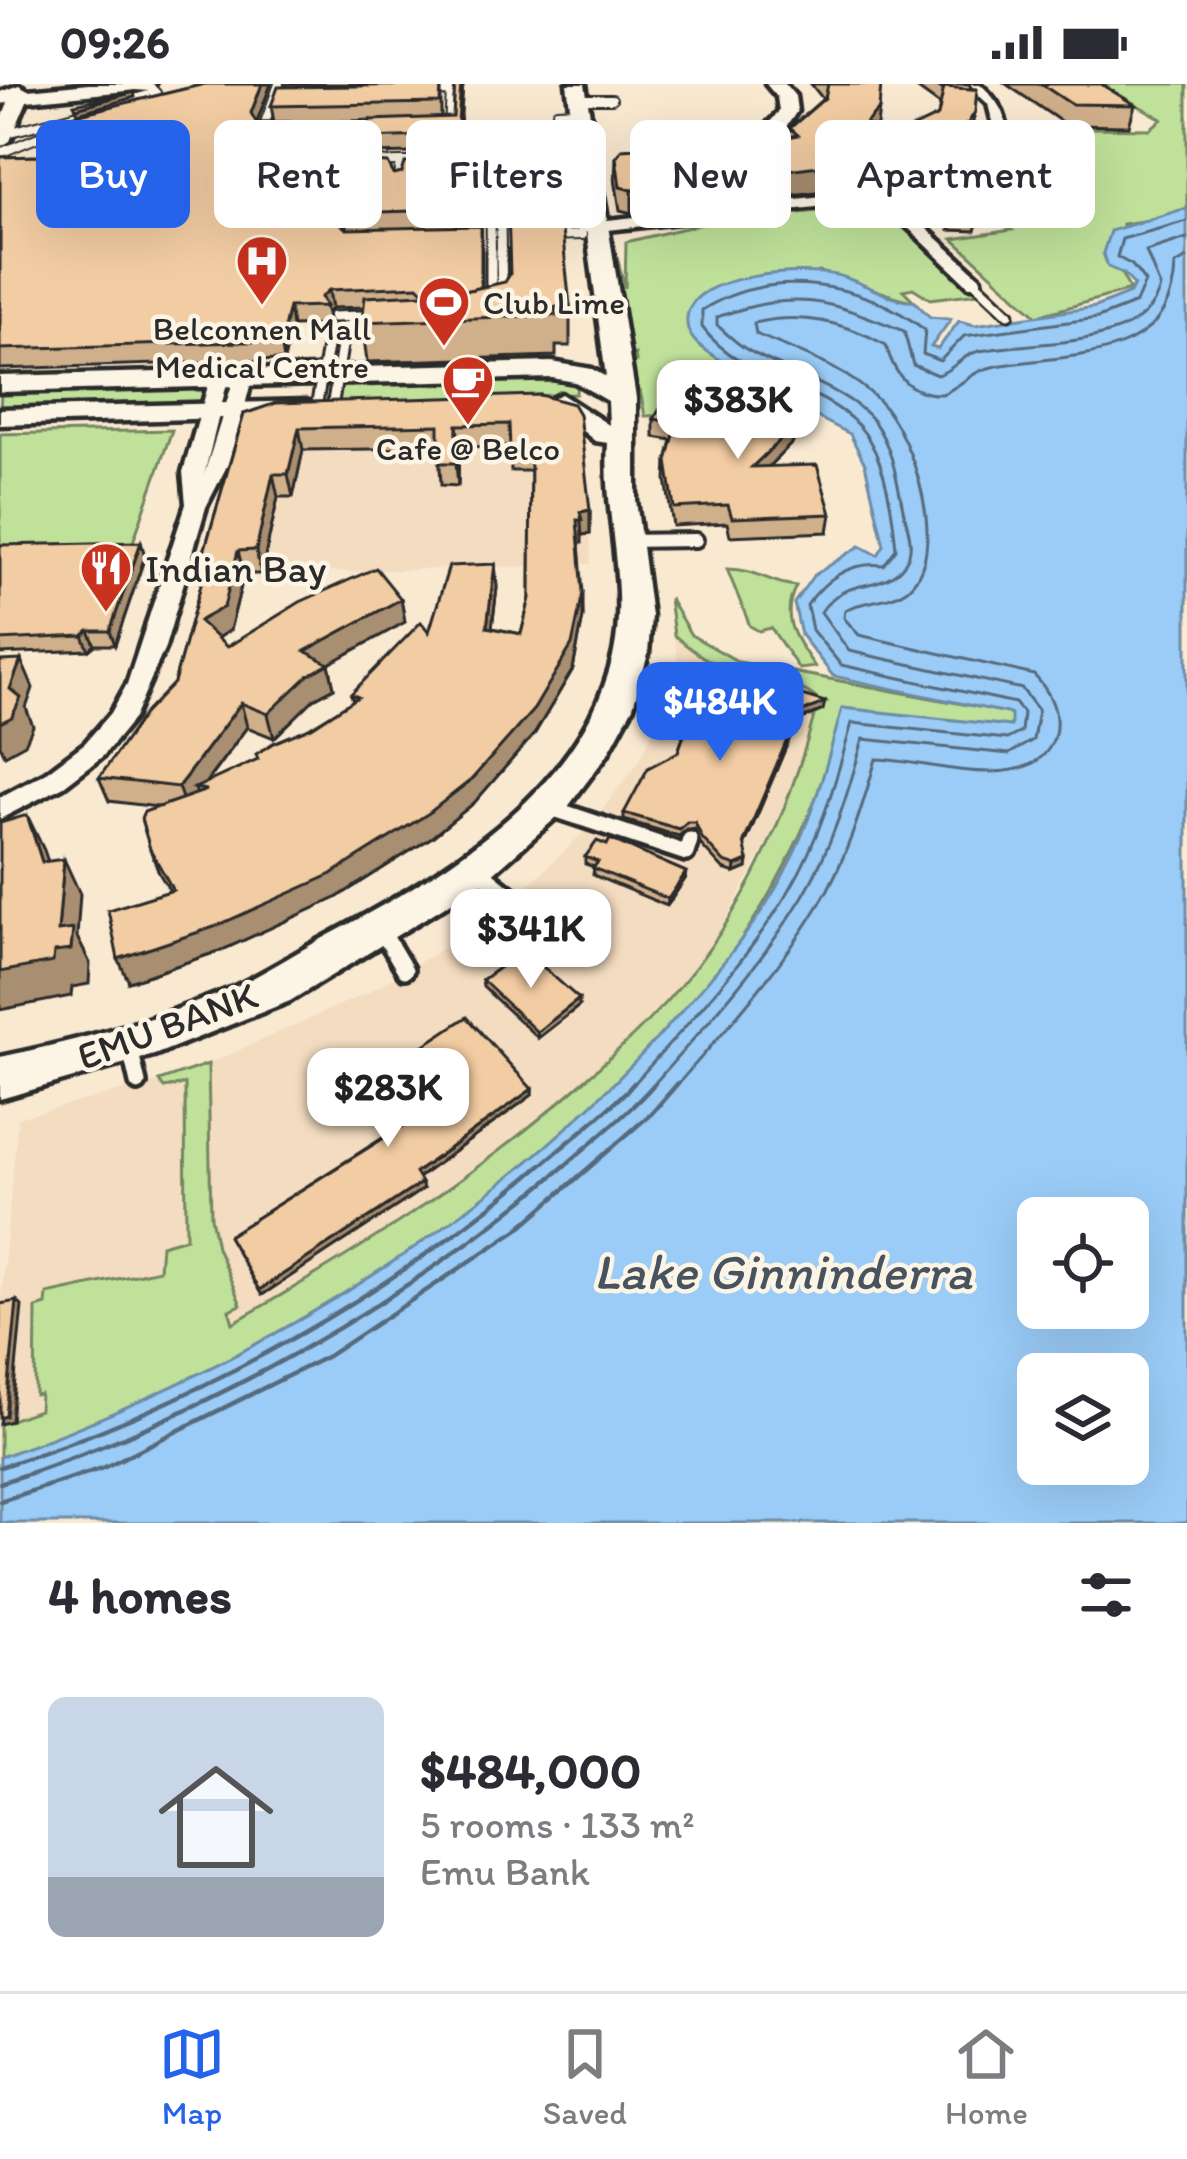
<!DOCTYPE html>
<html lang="en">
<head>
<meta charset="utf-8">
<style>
	:root { --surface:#fff; --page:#f2f2f3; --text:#2b2b33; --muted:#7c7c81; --line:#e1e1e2; --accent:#2563eb }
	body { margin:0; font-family:Itim,sans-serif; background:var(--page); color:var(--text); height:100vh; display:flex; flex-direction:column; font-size:45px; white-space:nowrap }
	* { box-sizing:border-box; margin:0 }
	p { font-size:39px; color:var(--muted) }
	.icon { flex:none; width:66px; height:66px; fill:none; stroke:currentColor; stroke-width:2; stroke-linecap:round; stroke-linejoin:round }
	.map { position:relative; height:1439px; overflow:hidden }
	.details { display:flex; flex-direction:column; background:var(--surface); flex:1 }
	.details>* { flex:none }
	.hud { position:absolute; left:36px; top:36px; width:1116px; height:108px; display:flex; gap:24px }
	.controls { position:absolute; left:1017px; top:1113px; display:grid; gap:24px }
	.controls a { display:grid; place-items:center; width:132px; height:132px; border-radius:18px; background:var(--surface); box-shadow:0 12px 48px #0002; font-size:60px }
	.price { position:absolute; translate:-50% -102px; padding:0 27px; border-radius:24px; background:#fff; color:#222; font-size:39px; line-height:78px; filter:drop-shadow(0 3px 6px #0008) }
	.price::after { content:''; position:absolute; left:50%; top:72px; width:36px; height:27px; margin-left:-18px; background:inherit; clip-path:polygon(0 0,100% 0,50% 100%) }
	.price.selected { background:var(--accent); color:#fff }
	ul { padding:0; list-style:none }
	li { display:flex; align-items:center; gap:36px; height:300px; padding:0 48px }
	li span { display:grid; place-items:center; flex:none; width:336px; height:240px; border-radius:18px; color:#555 }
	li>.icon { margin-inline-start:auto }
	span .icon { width:144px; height:144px; fill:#fffc; stroke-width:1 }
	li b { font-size:51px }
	h2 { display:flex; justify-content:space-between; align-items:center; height:144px; padding:0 48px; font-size:51px }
	.pill { padding:0 42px; border-radius:18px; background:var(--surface); box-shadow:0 12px 48px #0002; font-size:42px; line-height:108px }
	.pill.selected { background:var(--accent); color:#fff }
	.status { display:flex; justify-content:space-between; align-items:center; height:84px; padding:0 60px; background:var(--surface); direction:ltr }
	.status svg { height:33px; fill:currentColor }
	.tabs { display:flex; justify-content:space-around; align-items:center; height:168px; border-top:3px solid var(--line); background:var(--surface); font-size:33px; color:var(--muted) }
	.tabs a { display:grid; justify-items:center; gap:6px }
	.tabs .selected { color:var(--accent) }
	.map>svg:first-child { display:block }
</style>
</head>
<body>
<div class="status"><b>09:26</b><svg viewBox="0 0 49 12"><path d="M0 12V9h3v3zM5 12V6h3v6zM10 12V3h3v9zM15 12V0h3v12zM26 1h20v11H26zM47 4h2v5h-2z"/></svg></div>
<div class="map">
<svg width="1187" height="1439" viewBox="0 0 1187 1439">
	<rect width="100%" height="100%" fill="#f9e9d1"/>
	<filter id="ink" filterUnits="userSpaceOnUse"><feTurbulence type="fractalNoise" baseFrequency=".00833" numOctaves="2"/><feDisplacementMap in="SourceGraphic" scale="24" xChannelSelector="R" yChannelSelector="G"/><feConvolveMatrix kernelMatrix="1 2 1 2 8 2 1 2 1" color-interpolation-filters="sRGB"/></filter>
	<g filter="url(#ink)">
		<g fill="#f3dcc0">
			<polygon points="541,334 590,449 591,480 209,492 249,353"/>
			<polygon points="674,551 723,584 801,604 819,616 805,673 781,733 709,866 636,951 497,1071 359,1167 232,1239 211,1133 208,980 367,909 437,868 533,797 589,743 638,679 668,617 678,580"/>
			<polygon points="159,997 160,1002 185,999 186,1154 159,1164 159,1186 47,1210 39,1326 0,1340 0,1223 18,1034"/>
		</g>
		<g fill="#bfe19a" stroke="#758662" stroke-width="3">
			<polygon points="1100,0 1187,0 1187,124 1169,133 1122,140 1120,187 1130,206 1037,232 953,155 1012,146 983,122 924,129 913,118 982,88 1014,57 1034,60 1032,67 1042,68 1030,69 1023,78 1055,84 1062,75 1053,70 1064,71 1067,65 1057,62 1058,59 1069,60 1070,50 1038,47 1036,56 1016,54 1017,43 1150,45 1162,35"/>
			<path d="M871,121L884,124L980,209L930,215L913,204L903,206L914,217C903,218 842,192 819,188L817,192L765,191L816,327L645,332L640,306L638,319L632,278H636L635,270L631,272L615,165L625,204L626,158L702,140Z"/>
			<polygon points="551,291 577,295 576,310 337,320 342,296"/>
			<polygon points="207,302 201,324 0,329 1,307"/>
			<polygon points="172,346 133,458 0,462 0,350"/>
			<path d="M727,485C759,485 768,500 796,502C779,535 796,555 815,583L799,585L771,544L759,547L750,542Z"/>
			<path d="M669,514L691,551L739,578L1016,630L1015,643L844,625C788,857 618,1024 430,1161C394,1188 351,1208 312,1231C273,1254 234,1280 194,1300C131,1330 64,1354 0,1381V1340L39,1326L40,1310L35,1311L36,1224L46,1221L47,1210L159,1186L161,1161L186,1154L185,1000L164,1004L159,997L208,980L211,1133L217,1163L241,1221L229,1226L233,1239C356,1169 471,1096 577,1003C625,961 672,917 709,865C761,792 797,703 818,616C797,596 761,597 734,588C711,580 692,567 674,551Z"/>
		</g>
		<path fill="#9accf7" stroke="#6e8ca5" stroke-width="3" fill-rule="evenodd" d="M1187,124V1439H0V1373C254,1283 499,1135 677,932C714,890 755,844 781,795C811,740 826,684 842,624L1011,642V630L833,592L801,551L794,519L813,492L860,462L878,471L884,461L865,380L850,350L714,280L720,276C704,265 685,256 687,234C690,187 808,185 836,191C858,195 896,220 914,217L930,233L951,235L931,263L938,265L959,237L975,241L1095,223L1130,209L1134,201L1124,190L1108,183L1103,169L1110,147ZM1038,1134H1128V1224H1038ZM1038,1290H1128V1380H1038Z"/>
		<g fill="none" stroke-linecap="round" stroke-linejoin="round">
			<g stroke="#576b7d" stroke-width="3">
				<path d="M632,1002C687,940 747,878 790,805C820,754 836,696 852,639L1007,655L1021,648L1023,629L1015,619L841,581L812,546L807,521C826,494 851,477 884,481L896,465C893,428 885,370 858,341C816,297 742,297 702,243V226C771,183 862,197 925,246L923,270L940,277L964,252L1098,234L1136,219L1145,198L1132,181L1117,173L1122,155L1187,137"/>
				<path d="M652,1002C706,941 761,881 803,812C832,763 848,709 863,655L1009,670L1033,656L1038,626L1022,605L849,567L821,528C845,490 883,511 905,479C916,463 907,443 903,425C897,396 892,362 874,338C851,306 779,285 746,265C735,258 726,249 717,241V233C799,205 826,216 904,247L913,281L937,291C953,287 962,271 976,268C1027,255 1145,269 1160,203L1146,167L1187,154"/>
				<path d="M676,1002C726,945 779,887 819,821C846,777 862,724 876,675C924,675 1038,717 1055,650C1060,627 1049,607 1034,591L859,551L844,534L845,526C865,515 888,519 906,506C952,471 913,351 879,317C847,284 797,268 756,250L754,239C802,228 844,238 886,261C894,291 909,311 942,310C960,303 972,287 992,283C1065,268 1172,283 1175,181L1187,174"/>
			</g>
			<g stroke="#576b7d" stroke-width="4.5">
				<path d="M0,1383C200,1319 394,1209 552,1072C579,1048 610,1026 634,999"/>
				<path d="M0,1399C205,1333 404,1220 568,1079C597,1053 629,1029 655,999"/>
				<polyline points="0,1417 103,1384 328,1272 517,1146 652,1029 678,999"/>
			</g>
			<g stroke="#2b2b2b" stroke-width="12">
				<g id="lane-far3">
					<polyline points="424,9 451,8 449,43 444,43"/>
					<polyline points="578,15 612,15"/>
					<polyline points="557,28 580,27"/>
					<polyline points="336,45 386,44"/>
					<polyline points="365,45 359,79 401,78"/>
					<polyline points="266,47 262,47 279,0"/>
					<polyline points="0,51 156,9 150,3 135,2"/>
					<polyline points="0,69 70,40"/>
					<polyline points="437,77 572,71"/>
					<polyline points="485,86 490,91 491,170"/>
					<polyline points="466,87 500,91 501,170"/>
					<polyline points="398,100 401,78 446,78"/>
					<polyline points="545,152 582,151"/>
				</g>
			</g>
			<g stroke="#2b2b2b" stroke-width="15">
				<g id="lane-far2">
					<polyline points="491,167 491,217"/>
					<polyline points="501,167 502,213"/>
					<polyline points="975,198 1009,230"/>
					<polyline points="333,233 360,232"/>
					<polyline points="316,324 329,252 356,238"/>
					<polyline points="332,324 343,256 356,246 379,241"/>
				</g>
			</g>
			<g stroke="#2b2b2b" stroke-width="20">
				<polyline id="lane-far1" points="624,457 696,456"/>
			</g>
			<g stroke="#2b2b2b" stroke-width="24">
				<g id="lane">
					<polyline points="545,722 686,769 690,756"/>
					<polyline points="477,785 517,817"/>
					<polyline points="380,844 405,886"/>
					<polyline points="129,960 138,999"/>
				</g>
			</g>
			<g stroke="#2b2b2b" stroke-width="9">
				<g id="street">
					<path d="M967,0H980C1054,66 951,105 893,114L981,194V202H969L879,116L581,149L573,144L581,139L912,102L972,76L990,60L995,48L988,20Z"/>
					<polygon points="243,288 252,294 232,372 206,423 165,563 134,634 103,672 64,702 0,735 0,713 45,689 85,659 111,629 127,600 186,420 183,388 210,295 219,289 228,295 204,391 234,294"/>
				</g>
			</g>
			<g stroke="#2b2b2b" stroke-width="9">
				<g id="secondary">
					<polygon points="89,0 155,0 146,5 27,17 10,57 0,63 0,40 8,19 0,20 0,8 19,1 28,6"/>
					<path d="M567,0H585L636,314V416L651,532L648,570L633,623L607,671L567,724L481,800L290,917L154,971L0,1015V973C77,957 155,936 228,906C258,893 287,874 316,858C435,794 583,712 614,568C628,501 603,428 608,359L595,357L547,318L561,310L609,341L608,317L575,298L552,294L0,308V292L552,278L592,285L606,293Z"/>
					<path d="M766,0H785L795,12L797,27C790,38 783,48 771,56C748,71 671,91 649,75C681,51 740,80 779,27L777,13Z"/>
					<polygon points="306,317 320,325 316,331 0,341 0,325"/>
				</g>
			</g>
			<use href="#lane-far3" stroke="#fcf5e5" stroke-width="8"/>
			<use href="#lane-far2" stroke="#fcf5e5" stroke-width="9"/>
			<use href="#lane-far1" stroke="#fcf5e5" stroke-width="12"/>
			<use href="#lane" stroke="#fcf5e5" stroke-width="15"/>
			<use href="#street" fill="#fcf5e5" fill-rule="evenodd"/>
			<use href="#secondary" fill="#fcf5e5" fill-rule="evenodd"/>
		</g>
		<g fill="#d0af8b" stroke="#2b2b2b" stroke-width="3" fill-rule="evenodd">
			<path d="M205,0H271L257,38H274L271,22L287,3L286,0H463L458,68L369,70L367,54L370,36L353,37L355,53L352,77L394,91L481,77L482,203L570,222V262H556V272L367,278L362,238L364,223L332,224L327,229L329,241L292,242L284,276L0,285V73L43,72L58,49L55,36ZM441,3H455L453,33L441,34Z"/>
			<polygon points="811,0 881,0 876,43 898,51 938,32 940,21 911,0 969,0 970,53 963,64 917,89 878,100 777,113 735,89 737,63 789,53 790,44 823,15"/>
			<polygon points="1006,0 1101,0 1135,21 1129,42 1066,41"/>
			<polygon points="616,73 735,95 734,117 632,129 620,126 615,95"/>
			<polygon points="952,114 978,135 975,147 949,146"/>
			<path d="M540,311L590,426V450L582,451V459H579L583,533L573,585L535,649L474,719L432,753L336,814L222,866L129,898L170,807L159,789L150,765L158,723L109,717L99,694L174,599L207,480L204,468L244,330ZM510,362L511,387H531L530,514L521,550L492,544L497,504L495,480L429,548L351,610L353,617L258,675L206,699L247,643L274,654L314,615L334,604L329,580L405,538L401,515L227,563L217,554L230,546L244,490H261L278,413H293L303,366L439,364L441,401L458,402L459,363Z"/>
			<polygon points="654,335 799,352 769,382 831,430 828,448 730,452 727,439 673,442 666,395 667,377 672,356 654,353"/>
			<polygon points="0,461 145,472 115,561 95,561 89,566 0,570"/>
			<polygon points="823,626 797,637 744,762 747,784 735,789 723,785 701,761 695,745 686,745 679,752 624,736 624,729 678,668 683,653 675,638 675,631"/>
			<polygon points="585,773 685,795 667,822 593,791 594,783 585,780"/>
			<polygon points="482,896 579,922 538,954 483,903"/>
			<polygon points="379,991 532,1005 532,1011 418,1094 423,1105 262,1211 228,1152 411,1036 380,998"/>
		</g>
		<g fill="#a98f71" stroke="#2b2b2b" stroke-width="3">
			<polygon points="262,0 271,0 254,45 251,29"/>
			<polygon points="461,0 463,0 458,68 457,51"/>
			<polygon points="134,8 135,13 78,29 76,24"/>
			<polygon points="879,25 876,49 865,40"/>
			<polygon points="975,28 970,53 963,64 917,89 878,100 777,113 779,87"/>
			<polygon points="353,37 355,53 351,79 349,62"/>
			<polygon points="735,95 734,117 632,129 632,106"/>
			<polygon points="345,129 348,147 337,136"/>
			<polygon points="329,206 332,224 327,229 321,213"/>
			<polygon points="289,223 292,242 284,276 281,257"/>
			<polygon points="802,335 799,352 750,401 752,383"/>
			<polygon points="457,341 459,363 458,402 456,379"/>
			<polygon points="299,344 303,366 293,413 288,390"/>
			<polygon points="273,390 278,413 261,490 256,466"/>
			<polygon points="590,426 590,450 582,451 580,428"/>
			<polygon points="141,458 145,472 115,561 110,547"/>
			<polygon points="238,467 244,490 230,546 206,561 199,537"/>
			<polygon points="495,480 497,504 489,567 487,543"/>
			<polygon points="583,509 583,533 573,585 535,649 474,719 432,753 336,814 222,866 129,898 118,875"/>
			<polygon points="401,515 405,538 329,580 334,604 314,615 274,654 268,630 305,567"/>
			<polygon points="89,547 95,561 89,566 83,552"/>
			<polygon points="21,576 33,604 26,624 33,642 25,660 5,671 0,661 0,639 10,605"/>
			<polygon points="825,618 823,626 797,637 743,765 744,758 798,630"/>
			<polygon points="241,619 247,643 201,705 195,704 197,711 186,726 178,703"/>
			<polygon points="27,731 44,766 60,813 42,778"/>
			<polygon points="64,775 80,810 77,853 90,879 89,900 72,903 71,912 0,926 0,888 58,847"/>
			<polygon points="748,777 747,784 735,789 736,782"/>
			<polygon points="686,788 685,795 667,822 668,815"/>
			<polygon points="579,915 579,922 538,954 537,948"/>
			<polygon points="532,1005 532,1011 416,1095 415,1089"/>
			<polygon points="421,1099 423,1105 262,1211 259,1206"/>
			<polygon points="17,1217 22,1222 11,1337 0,1340"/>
		</g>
		<g fill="#f2cca2" stroke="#2b2b2b" stroke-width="3">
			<polygon points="205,0 262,0 251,29 256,38 353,37 349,62 352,77 388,79 394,91 402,89 405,79 481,77 481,125 345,129 337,136 346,145 481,142 481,203 461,208 426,210 418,202 329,206 321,213 326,222 289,223 281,257 0,265 0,73 43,72 63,42 55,36"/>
			<polygon points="455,0 461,0 457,51 367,54 370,36 453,33"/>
			<polygon points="828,0 881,0 879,25 865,40 898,51 938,32 944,3 977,5 975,28 968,39 922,64 882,74 779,87 737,63 798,51 790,44 825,14"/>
			<polygon points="935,0 969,0 972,5 944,3 943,6"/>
			<polygon points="1041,0 1101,0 1135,21 1071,20"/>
			<polygon points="441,1 440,19 271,22 278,3"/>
			<polygon points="134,8 76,24 74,20"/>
			<polygon points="705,59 735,95 632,106 620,103 616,73 622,65"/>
			<polygon points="979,111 978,135 951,134 952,114"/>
			<polygon points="508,124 560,127 570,222 555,223 556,231 362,238 365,213 461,208 505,198 510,190"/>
			<polygon points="540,311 573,320 579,330 590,426 580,428 582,436 577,436 583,509 572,561 534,625 471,696 429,729 330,791 214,843 118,875 108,826 173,806 150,765 141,735 144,728 207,706 195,704 258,675 256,670 273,659 312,643 358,613 351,610 421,538 429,548 449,482 495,480 487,543 521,550 530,514 531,364 510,364 509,340 457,341 456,379 439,379 439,341 299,344 288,390 273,390 256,466 238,467 224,523 199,537 227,563 300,518 376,484 401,515 305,567 329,580 309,591 268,630 241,619 178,703 99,694 144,630 174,599 210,468 204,468 244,330 276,319"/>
			<polygon points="695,314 751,329 773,318 802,335 752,383 817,381 831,430 732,434 728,421 674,424 667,377 677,339 654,335 664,318 687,322"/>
			<polygon points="141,458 110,547 89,547 83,552 0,556 0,461"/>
			<polygon points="21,576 10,605 21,614 12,633 0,639 0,577"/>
			<polygon points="695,593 785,615 795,609 825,618 798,630 744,758 748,777 736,782 724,778 702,754 695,738 687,738 679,745 624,729 648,684 678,668 685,648 675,631"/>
			<polygon points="27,731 42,778 64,775 58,847 73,845 71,866 54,868 53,878 0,888 0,739"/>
			<polygon points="610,755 686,788 668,815 593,784 598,778 585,773 597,757 607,761"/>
			<polygon points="524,866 579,915 537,948 482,896"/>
			<polygon points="467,933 532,1005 415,1089 421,1099 259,1206 228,1152 414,1035 379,991"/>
			<polygon points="17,1217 6,1332 0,1334 0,1220"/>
		</g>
	</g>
	<defs>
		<g id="hospital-pin" transform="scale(2.7)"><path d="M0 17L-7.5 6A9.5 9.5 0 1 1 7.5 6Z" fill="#c8321e" stroke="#fcf5e5"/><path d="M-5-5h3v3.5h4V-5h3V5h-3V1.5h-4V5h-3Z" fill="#fff"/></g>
		<g id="stadium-pin" transform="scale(2.7)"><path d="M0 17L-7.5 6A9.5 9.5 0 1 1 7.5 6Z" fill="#c8321e" stroke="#fcf5e5"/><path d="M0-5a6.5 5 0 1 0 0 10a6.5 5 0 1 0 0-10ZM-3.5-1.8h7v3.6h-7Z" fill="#fff"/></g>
		<g id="cafe-pin" transform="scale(2.7)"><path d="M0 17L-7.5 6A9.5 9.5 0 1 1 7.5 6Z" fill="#c8321e" stroke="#fcf5e5"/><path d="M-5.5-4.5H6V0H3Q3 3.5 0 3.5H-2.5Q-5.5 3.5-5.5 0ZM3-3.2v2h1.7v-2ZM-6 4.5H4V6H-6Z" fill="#fff"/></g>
		<g id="restaurant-pin" transform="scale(2.7)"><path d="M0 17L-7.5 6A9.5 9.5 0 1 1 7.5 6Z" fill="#c8321e" stroke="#fcf5e5"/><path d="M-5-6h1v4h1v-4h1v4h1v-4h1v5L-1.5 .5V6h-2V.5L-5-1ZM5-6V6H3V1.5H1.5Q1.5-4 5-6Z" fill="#fff"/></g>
	</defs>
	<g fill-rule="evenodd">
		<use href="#hospital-pin" x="262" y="177"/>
		<use href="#stadium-pin" x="444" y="218"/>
		<use href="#cafe-pin" x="468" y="297"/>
		<use href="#restaurant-pin" x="106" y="484"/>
	</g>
	<g text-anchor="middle" stroke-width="9" stroke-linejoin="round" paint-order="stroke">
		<g font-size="33" fill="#2b2b2b" stroke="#fcf5e5">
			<text x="483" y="230" text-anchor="start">Club Lime</text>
			<text x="262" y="256">Belconnen Mall<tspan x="262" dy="38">Medical Centre</tspan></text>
			<text x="468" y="376">Cafe @ Belco</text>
		</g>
		<g font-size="39" fill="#2b2b2b" stroke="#fcf5e5" text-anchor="start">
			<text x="145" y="498">Indian Bay</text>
		</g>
		<g font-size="39" fill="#2b2b2b" stroke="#fcf5e5">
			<text transform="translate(167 941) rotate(-20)" y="14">EMU BANK</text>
		</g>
		<g font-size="51" font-style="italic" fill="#47535e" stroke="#fcf5e5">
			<text x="783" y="1205">Lake Ginninderra</text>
		</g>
	</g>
</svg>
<div class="controls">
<a><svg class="icon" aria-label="locate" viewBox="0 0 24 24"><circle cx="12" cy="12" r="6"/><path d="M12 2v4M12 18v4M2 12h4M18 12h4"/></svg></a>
<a><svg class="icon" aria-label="layers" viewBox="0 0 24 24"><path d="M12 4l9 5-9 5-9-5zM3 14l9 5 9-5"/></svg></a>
</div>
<b class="price" style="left:738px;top:378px">$383K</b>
<b class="price selected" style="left:720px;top:680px">$484K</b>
<b class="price" style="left:531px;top:907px">$341K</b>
<b class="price" style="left:388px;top:1066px">$283K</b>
<div class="hud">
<a class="pill selected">Buy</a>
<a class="pill">Rent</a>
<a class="pill">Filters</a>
<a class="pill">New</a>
<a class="pill">Apartment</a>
</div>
</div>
<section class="details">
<h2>4 homes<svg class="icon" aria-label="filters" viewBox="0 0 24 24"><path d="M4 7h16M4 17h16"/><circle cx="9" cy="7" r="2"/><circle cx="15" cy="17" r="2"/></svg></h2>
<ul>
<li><span style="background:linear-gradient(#c9d6e8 75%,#9aa5b1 0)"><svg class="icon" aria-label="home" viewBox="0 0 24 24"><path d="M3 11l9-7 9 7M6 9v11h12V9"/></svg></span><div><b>$484,000</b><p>5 rooms · 133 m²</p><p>Emu Bank</p></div></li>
</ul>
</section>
<nav class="tabs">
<a class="selected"><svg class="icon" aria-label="map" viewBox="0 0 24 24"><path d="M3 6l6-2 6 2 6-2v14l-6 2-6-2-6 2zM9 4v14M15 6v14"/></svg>Map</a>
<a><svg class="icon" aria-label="saved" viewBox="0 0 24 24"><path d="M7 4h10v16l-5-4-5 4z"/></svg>Saved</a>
<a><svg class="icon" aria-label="home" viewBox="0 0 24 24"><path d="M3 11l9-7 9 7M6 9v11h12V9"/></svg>Home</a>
</nav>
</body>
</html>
